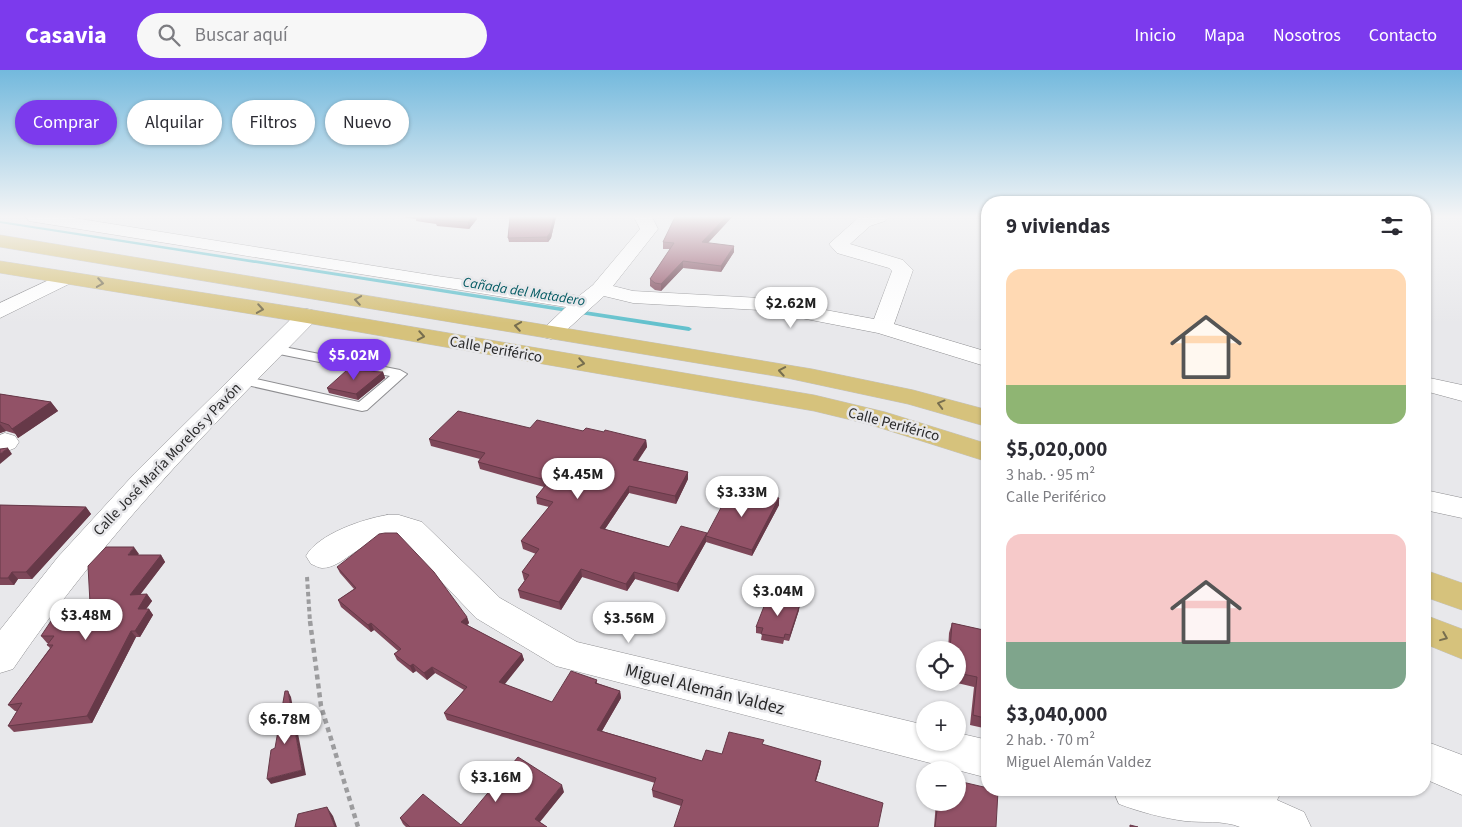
<!DOCTYPE html>
<html lang="es">
<head>
<meta charset="utf-8">
<style>
	:root { --surface:#fff; --page:#f7f7f7; --text:#2b2b33; --muted:#7c7c81; --accent:#7c3aed }
	body { margin:0; font-family:"Source Sans 3",sans-serif; background:var(--page); color:var(--text); height:100vh; display:flex; flex-direction:column; font-size:19px; white-space:nowrap }
	* { box-sizing:border-box; margin:0 }
	p { font-size:16px; color:var(--muted) }
	.icon { flex:none; width:28px; height:28px; fill:none; stroke:currentColor; stroke-width:2; stroke-linecap:round; stroke-linejoin:round }
	.map { position:relative; flex:1; overflow:hidden }
	.drawer { position:absolute; left:981px; top:126px; width:450px; height:600px; display:flex; flex-direction:column; background:var(--surface); border-radius:20px; box-shadow:0 1px 4px #0004 }
	.drawer>* { flex:none }
	.banner { position:absolute; left:15px; top:30px; width:475px; height:45px; display:flex; gap:10px }
	.buttons { position:absolute; left:916px; top:571px; display:grid; gap:10px }
	.buttons a { display:grid; place-items:center; width:50px; height:50px; border-radius:50%; background:var(--surface); box-shadow:0 1px 4px #0004; font-size:25px }
	.price { position:absolute; translate:-50% -42px; padding:0 11px; border-radius:18px; background:#fff; color:#222; font-size:16px; line-height:32px; filter:drop-shadow(0 1px 2px #0008) }
	.price::after { content:''; position:absolute; left:50%; top:30px; width:15px; height:11px; margin-left:-8px; background:inherit; clip-path:polygon(0 0,100% 0,50% 100%) }
	.price.selected { background:var(--accent); color:#fff }
	ul { padding:0; list-style:none }
	li { display:grid; align-content:center; gap:10px; height:265px; padding:0 25px }
	li span { display:grid; place-items:center; height:155px; border-radius:15px; color:#555 }
	li>.icon { margin-inline-start:auto }
	span .icon { width:90px; height:90px; fill:#fffc; stroke-width:1 }
	li b { font-size:21px }
	h2 { display:flex; justify-content:space-between; align-items:center; height:60px; padding:0 25px; font-size:21px }
	.tag { padding:0 18px; border-radius:22px; background:var(--surface); box-shadow:0 1px 4px #0004; font-size:18px; line-height:45px }
	.tag.selected { background:var(--accent); color:#fff }
	header { display:flex; align-items:center; gap:30px; box-sizing:border-box; height:70px; padding:0 25px; background:var(--accent); color:#fff }
	header strong { font-size:24px }
	nav { display:flex; gap:28px; margin-inline-start:auto; font-size:18px }
	.search { width:350px; height:45px; background:var(--page); display:flex; align-items:center; gap:12px; box-sizing:border-box; padding:0 18px; border-radius:28px; color:var(--muted); font-size:19px }
	.map>svg:first-child { display:block }
</style>
</head>
<body>
<header>
<strong>Casavia</strong>
<div class="search"><svg class="icon" aria-label="search" viewBox="0 0 24 24"><circle cx="10" cy="10" r="6"/><path d="M15 15l6 6"/></svg>Buscar aquí</div>
<nav><a>Inicio</a><a>Mapa</a><a>Nosotros</a><a>Contacto</a></nav>
</header>
<div class="map">
<svg width="1462" height="757" viewBox="0 0 1462 757">
	<rect width="100%" height="100%" fill="#e8e8eb"/>
	<g fill="none" stroke-linecap="round" stroke-linejoin="round">
		<polygon fill="#63c1cd" fill-rule="evenodd" points="0,151 689,257 692,259 689,261 0,153"/>
		<g stroke="#8e8e91" stroke-width="2">
			<polygon id="service" points="274,275 400,300 407,304 367,340 362,341 238,313 236,310 243,306 359,332 390,306 269,282 268,279"/>
		</g>
		<g stroke="#8e8e91" stroke-width="1">
			<g id="minor">
				<polygon points="26,147 68,147 437,206 579,226 593,215 640,159 634,147 652,147 658,159 613,216 633,221 760,228 874,249 892,201 889,198 837,183 829,174 858,148 888,147 885,151 870,156 850,174 903,190 913,200 894,254 988,282 988,297 878,263 760,240 633,233 604,226 559,267 551,269 543,267 540,262 566,237 35,152 29,151"/>
				<polygon points="66,202 73,204 76,208 73,212 0,248 0,233"/>
				<path d="M307,239L315,241L318,246L315,251C206,361 100,471 13,599L0,603V560L58,487L135,403L299,241Z"/>
				<polygon points="1425,307 1462,315 1462,331 1425,321"/>
				<polygon points="5,363 15,366 19,372 15,378 0,384 0,365"/>
				<polygon points="1425,420 1462,428 1462,448 1425,440"/>
				<path d="M387,445H399L422,452L500,528L577,572L925,655V672H958V663L988,670V708L556,596L476,548L400,468C363,463 346,498 322,498C319,498 314,495 311,494L306,486C318,464 363,449 387,445Z"/>
				<polygon points="1425,671 1462,685 1462,725 1425,709"/>
				<path d="M1113,720H1282L1277,730L1304,742L1311,757H1240C1223,750 1203,753 1185,751C1163,748 1140,742 1119,734Z"/>
			</g>
		</g>
		<g stroke="#c3c3c4" stroke-width="1">
			<g id="trunk">
				<polygon points="0,165 812,299 913,320 988,340 988,357 908,334 787,308 0,177"/>
				<polygon points="0,191 307,239 814,325 885,342 988,374 988,392 868,354 814,341 307,253 0,203"/>
				<polygon points="1425,500 1462,513 1462,540 1425,527"/>
				<polygon points="1425,545 1462,559 1462,589 1425,574"/>
			</g>
		</g>
		<polyline stroke="#9c9c9e" stroke-width="4" stroke-dasharray="4.5 3" stroke-linecap="butt" points="307,507 310,552"/>
		<polyline stroke="#9c9c9e" stroke-width="4.5" stroke-dasharray="5 4" stroke-linecap="butt" points="310,551 321,636 358,757"/>
		<use href="#service" fill="#fff" fill-rule="evenodd"/>
		<use href="#minor" fill="#fff" fill-rule="evenodd"/>
		<use href="#trunk" fill="#d6c27c" fill-rule="evenodd"/>
	</g>
	<g fill="#7e4759">
		<polygon points="402,147 477,147 477,149 469,159 437,156 436,154 416,151 416,149"/>
		<polygon points="510,147 556,147 551,168 548,172 509,172 508,168"/>
		<polygon points="675,147 732,147 708,173 734,182 721,202 683,198 661,221 655,220 650,216 650,209 670,179 663,179 663,172"/>
		<polygon points="383,302 385,308 358,330 329,323 327,318"/>
		<polygon points="0,324 51,332 58,341 18,368 16,364 6,361 0,363"/>
		<polygon points="530,358 604,362 646,370 647,377 638,391 688,402 688,409 676,434 629,423 605,459 669,477 707,463 779,428 779,435 752,486 706,472 678,522 635,509 627,521 582,507 561,540 520,528 518,520 525,510 524,510 522,502 536,484 523,479 521,471 549,437 537,434 536,427 544,417 480,399 478,392 480,389 431,376 429,369"/>
		<polygon points="0,435 86,437 91,444 32,509 18,509 14,515 0,515"/>
		<polygon points="139,484 138,485 161,485 165,492 140,525 147,524 152,531 146,539 149,539 153,545 140,567 136,567 92,653 14,662 8,656 17,641 15,641 8,635 50,578 47,575 49,573 47,573 41,566 90,533"/>
		<polygon points="337,497 467,547 469,553 467,555 522,584 524,590 504,614 552,632 597,610 597,613 620,621 621,628 602,661 702,691 722,684 764,675 821,691 820,697 816,711 681,736 653,727 652,720 655,713 447,650 444,643 464,620 435,603 427,610 416,601 413,603 397,590 394,584 398,581 374,560 371,562 341,537 338,530 354,519 340,503"/>
		<polygon points="799,540 789,571 784,570 783,574 761,570 762,564 756,563 756,557"/>
		<polygon points="952,553 988,561 988,659 970,655 974,617 953,612 958,612 958,580 948,580 949,563"/>
		<polygon points="564,722 540,752 547,757 406,757 403,754 400,748 461,755"/>
		<polygon points="936,732 958,732 996,757 934,757"/>
	</g>
	<g fill="#663948">
		<polygon points="472,147 477,147 477,149 469,159 468,152"/>
		<polygon points="554,147 556,147 551,168 548,172 547,167"/>
		<polygon points="726,147 732,147 702,179 702,172"/>
		<polygon points="734,176 734,182 721,202 721,196"/>
		<polygon points="683,191 683,198 661,221 661,214"/>
		<polygon points="383,302 385,308 358,330 356,324"/>
		<polygon points="51,332 58,341 18,368 12,359"/>
		<polygon points="0,354 6,361 0,363"/>
		<polygon points="646,370 647,377 633,397 633,390"/>
		<polygon points="8,378 12,384 0,394 0,384"/>
		<polygon points="688,402 688,409 676,434 675,426"/>
		<polygon points="629,416 629,423 601,465 600,458"/>
		<polygon points="779,428 779,435 752,486 752,480"/>
		<polygon points="86,437 91,444 32,509 26,502"/>
		<polygon points="707,463 706,466 706,472 678,522 677,514"/>
		<polygon points="134,477 139,484 133,491 128,485"/>
		<polygon points="161,485 165,492 135,531 130,525"/>
		<polygon points="581,499 582,507 561,540 559,532"/>
		<polygon points="12,502 18,509 14,515 8,508"/>
		<polygon points="634,502 635,509 627,521 626,514"/>
		<polygon points="147,524 152,531 142,545 138,539"/>
		<polygon points="800,534 799,540 789,571 790,565"/>
		<polygon points="149,539 153,545 140,567 135,561"/>
		<polygon points="467,547 469,553 463,559 461,552"/>
		<polygon points="371,553 374,560 371,562 368,555"/>
		<polygon points="131,561 136,567 92,653 87,646"/>
		<polygon points="522,584 524,590 501,619 499,612"/>
		<polygon points="413,594 416,601 413,603 410,596"/>
		<polygon points="432,597 435,603 427,610 424,603"/>
		<polygon points="288,621 291,627 306,705 271,714 267,709 302,700"/>
		<polygon points="620,621 621,628 599,666 597,660"/>
		<polygon points="821,691 820,697 814,717 815,711"/>
		<polygon points="562,715 564,722 537,755 535,749"/>
		<polygon points="327,737 333,746 337,757 335,757"/>
	</g>
	<g fill="#925267" stroke="#663948">
		<polygon points="430,147 472,147 468,152 435,150 438,148"/>
		<polygon points="510,147 554,147 550,163 547,167 508,168"/>
		<polygon points="675,147 726,147 702,172 734,176 721,196 683,191 661,214 655,213 650,209 674,173 663,172"/>
		<polygon points="347,300 383,302 356,324 327,318"/>
		<polygon points="0,324 51,332 12,359 9,355 0,352"/>
		<polygon points="458,341 530,358 537,350 583,361 586,358 604,362 605,360 646,370 633,390 688,402 675,426 629,416 600,458 669,477 681,456 707,463 677,514 634,502 626,514 581,499 559,532 518,520 529,505 522,502 539,479 521,471 553,432 536,427 549,411 478,392 485,383 429,369"/>
		<polygon points="8,378 0,384 0,379"/>
		<polygon points="732,417 779,428 752,480 706,466"/>
		<polygon points="0,435 86,437 26,502 12,502 8,508 0,508"/>
		<polygon points="385,463 397,463 434,502 467,547 461,552 522,584 499,612 552,632 571,601 597,610 595,613 620,621 597,660 702,691 706,680 722,684 729,662 764,670 762,674 821,691 815,711 883,733 878,757 674,757 683,730 652,720 656,708 444,643 467,617 432,597 424,603 413,594 410,596 394,584 401,579 371,553 368,555 338,530 356,518 337,497 379,464"/>
		<polygon points="106,477 134,477 128,485 161,485 130,525 147,524 138,539 149,539 135,561 131,561 87,646 8,656 22,633 8,635 53,575 47,575 54,566 41,566 61,536 90,533 88,496"/>
		<polygon points="768,526 800,534 790,565 785,564 784,568 761,564 763,558 756,557"/>
		<polygon points="952,553 988,561 988,649 973,645 977,607 958,603 958,580 950,580"/>
		<polygon points="285,621 288,621 302,700 267,709 271,680 275,678"/>
		<polygon points="518,687 562,715 535,749 547,757 410,757 400,748 423,724 461,755"/>
		<polygon points="958,711 988,718 988,720 998,721 996,757 935,757 938,732 958,732"/>
		<polygon points="327,737 335,757 295,757 298,744"/>
		<polygon points="1130,755 1138,757 1130,757"/>
	</g>
	<defs><path id="oneway-chevron" d="M-2-3.5L2.5 0L-2 3.5" fill="none" stroke-width="1.6" stroke-linecap="round" stroke-linejoin="round" transform="scale(1.25)"/></defs>
	<g stroke="#776e4f">
		<use href="#oneway-chevron" transform="translate(100 213) rotate(9)"/>
		<use href="#oneway-chevron" transform="translate(358 230) rotate(-171)"/>
		<use href="#oneway-chevron" transform="translate(260 239) rotate(9)"/>
		<use href="#oneway-chevron" transform="translate(518 256) rotate(-171)"/>
		<use href="#oneway-chevron" transform="translate(421 266) rotate(10)"/>
		<use href="#oneway-chevron" transform="translate(581 293) rotate(10)"/>
		<use href="#oneway-chevron" transform="translate(782 301) rotate(-170)"/>
		<use href="#oneway-chevron" transform="translate(941 334) rotate(-165)"/>
		<use href="#oneway-chevron" transform="translate(1444 567) rotate(22)"/>
	</g>
	<linearGradient id="sky" x2="0" y2="1"><stop stop-color="#73b9dd"/><stop offset="0.58" stop-color="#f5f5f6"/><stop offset="1" stop-color="#f5f5f6" stop-opacity="0"/></linearGradient>
	<rect width="1462" height="253" fill="url(#sky)"/>
	<g text-anchor="middle" stroke-width="5" stroke-linejoin="round" paint-order="stroke">
		<g font-size="14" font-style="italic" fill="#025962" stroke="#e8e8eb">
			<text transform="translate(524 221) rotate(9)" y="5">Cañada del Matadero</text>
		</g>
		<g font-size="15" fill="#2a2a2b" stroke="#e8e8eb">
			<text transform="translate(496 279) rotate(10)" y="5">Calle Periférico</text>
			<text transform="translate(894 354) rotate(15)" y="5">Calle Periférico</text>
			<text transform="translate(167 389) rotate(-46)" y="5">Calle José María Morelos y Pavón</text>
		</g>
		<g font-size="18" fill="#2a2a2b" stroke="#e8e8eb">
			<text transform="translate(705 619) rotate(14)" y="6">Miguel Alemán Valdez</text>
		</g>
	</g>
</svg>
<div class="buttons">
<a><svg class="icon" aria-label="locate" viewBox="0 0 24 24"><circle cx="12" cy="12" r="6"/><path d="M12 2v4M12 18v4M2 12h4M18 12h4"/></svg></a>
<a>+</a>
<a>−</a>
</div>
<b class="price" style="left:791px;top:259px">$2.62M</b>
<b class="price selected" style="left:354px;top:311px">$5.02M</b>
<b class="price" style="left:578px;top:430px">$4.45M</b>
<b class="price" style="left:742px;top:448px">$3.33M</b>
<b class="price" style="left:778px;top:547px">$3.04M</b>
<b class="price" style="left:86px;top:571px">$3.48M</b>
<b class="price" style="left:629px;top:574px">$3.56M</b>
<b class="price" style="left:285px;top:675px">$6.78M</b>
<b class="price" style="left:496px;top:733px">$3.16M</b>
<div class="banner">
<a class="tag selected">Comprar</a>
<a class="tag">Alquilar</a>
<a class="tag">Filtros</a>
<a class="tag">Nuevo</a>
</div>
<section class="drawer">
<h2>9 viviendas<svg class="icon" aria-label="filters" viewBox="0 0 24 24"><path d="M4 7h16M4 17h16"/><circle cx="9" cy="7" r="2"/><circle cx="15" cy="17" r="2"/></svg></h2>
<ul>
<li><span style="background:linear-gradient(#ffd9b3 75%,#8fb573 0)"><svg class="icon" aria-label="home" viewBox="0 0 24 24"><path d="M3 11l9-7 9 7M6 9v11h12V9"/></svg></span><div><b>$5,020,000</b><p>3 hab. · 95 m²</p><p>Calle Periférico</p></div></li>
<li><span style="background:linear-gradient(#f6c9c9 70%,#7fa58c 0)"><svg class="icon" aria-label="home" viewBox="0 0 24 24"><path d="M3 11l9-7 9 7M6 9v11h12V9"/></svg></span><div><b>$3,040,000</b><p>2 hab. · 70 m²</p><p>Miguel Alemán Valdez</p></div></li>
</ul>
</section>
</div>
</body>
</html>
